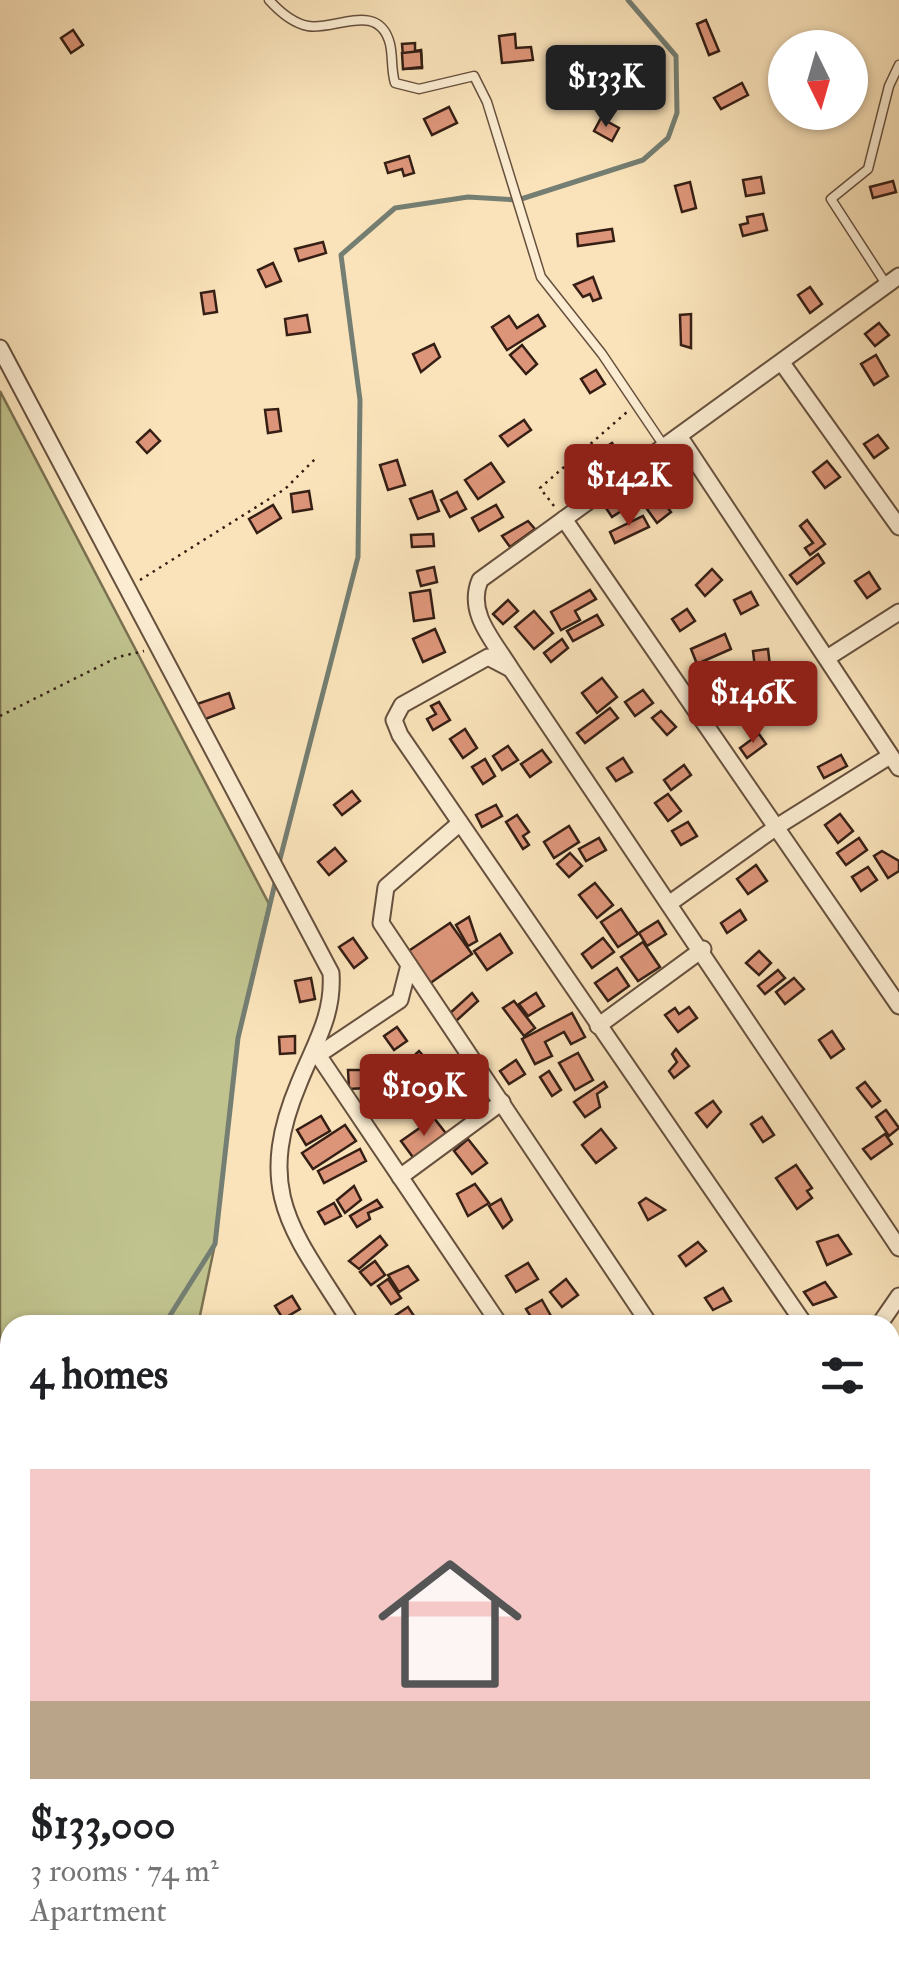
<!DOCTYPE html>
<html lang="en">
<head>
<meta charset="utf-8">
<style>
	:root { --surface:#fff; --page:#f2f2f2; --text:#202124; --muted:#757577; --accent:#8f2418 }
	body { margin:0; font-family:"IM FELL Double Pica",serif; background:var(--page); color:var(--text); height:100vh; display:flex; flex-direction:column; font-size:38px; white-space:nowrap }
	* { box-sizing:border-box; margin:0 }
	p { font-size:32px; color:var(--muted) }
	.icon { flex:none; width:55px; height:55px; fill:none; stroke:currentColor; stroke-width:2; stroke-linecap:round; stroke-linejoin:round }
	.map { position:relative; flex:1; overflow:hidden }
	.sheet { position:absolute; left:0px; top:1315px; width:900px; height:670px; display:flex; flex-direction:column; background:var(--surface); border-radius:30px 30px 0 0; box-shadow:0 2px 8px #0004 }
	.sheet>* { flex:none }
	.needle { width:65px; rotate:175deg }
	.fabs { position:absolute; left:768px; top:30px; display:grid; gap:20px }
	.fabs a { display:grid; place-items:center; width:100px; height:100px; border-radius:50%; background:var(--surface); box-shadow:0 2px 8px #0004; font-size:50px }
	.price { position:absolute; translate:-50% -85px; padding:0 22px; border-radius:10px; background:var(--accent); color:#fff; font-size:32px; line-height:65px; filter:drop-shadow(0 2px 5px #0008) }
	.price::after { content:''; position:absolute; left:50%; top:60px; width:30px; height:22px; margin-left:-15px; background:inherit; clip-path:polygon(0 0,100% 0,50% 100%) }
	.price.on { background:#222; color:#fff }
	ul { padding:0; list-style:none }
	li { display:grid; align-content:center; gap:20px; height:530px; padding:0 30px }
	li span { display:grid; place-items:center; height:310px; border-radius:0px; color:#555 }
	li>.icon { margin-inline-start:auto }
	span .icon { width:180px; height:180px; fill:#fffc; stroke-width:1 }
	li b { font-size:42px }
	h2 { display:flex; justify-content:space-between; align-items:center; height:120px; padding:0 30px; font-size:42px }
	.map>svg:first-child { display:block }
</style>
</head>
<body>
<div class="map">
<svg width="899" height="1985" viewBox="0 0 899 1985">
	<rect width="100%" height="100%" fill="#fae3ba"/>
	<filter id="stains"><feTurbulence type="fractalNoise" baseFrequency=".002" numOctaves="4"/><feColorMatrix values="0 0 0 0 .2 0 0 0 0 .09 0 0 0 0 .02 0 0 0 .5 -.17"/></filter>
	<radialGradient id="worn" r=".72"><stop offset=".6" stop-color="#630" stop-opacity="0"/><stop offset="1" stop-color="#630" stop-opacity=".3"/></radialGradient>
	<polygon fill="#c0c38e" stroke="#7a7152" stroke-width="2.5" points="0,391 269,904 238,1038 215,1244 198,1325 10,1325 10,1975 51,1975 49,1985 0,1985"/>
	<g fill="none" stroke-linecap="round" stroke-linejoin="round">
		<g stroke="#747e72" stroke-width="5">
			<polyline points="279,863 358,557 360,400 341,255 395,208 468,197 518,200 643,160 668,138 677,113 676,56 628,0"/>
			<polyline points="164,1325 215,1244 238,1038 276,879"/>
			<polyline points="47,1985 49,1975"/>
		</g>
	</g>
	<g fill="#dd9579" stroke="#351f15" stroke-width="2.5">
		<polygon points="706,20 719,51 709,55 697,24"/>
		<polygon points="73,30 83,45 71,53 61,38"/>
		<polygon points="515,34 516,48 531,47 533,60 502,63 499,36"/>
		<polygon points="415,43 415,51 421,50 422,68 404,69 402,44"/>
		<polygon points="421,51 422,67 403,69 402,53"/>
		<polygon points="742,83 748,95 721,109 714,98"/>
		<polygon points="449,107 457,123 432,135 424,119"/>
		<polygon points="601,118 619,128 612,141 594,131"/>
		<polygon points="409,156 414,173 404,176 402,169 388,173 385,163"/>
		<polygon points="761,177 764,193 746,196 743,180"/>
		<polygon points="893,181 896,192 873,198 870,187"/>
		<polygon points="690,182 696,208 682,212 675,186"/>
		<polygon points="763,214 767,230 743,236 740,225 748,223 747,217"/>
		<polygon points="612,229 614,241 578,246 577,234"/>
		<polygon points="323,242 326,253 299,261 295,249"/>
		<polygon points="273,263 281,281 266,287 258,270"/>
		<polygon points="593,277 601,298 593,301 590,294 583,297 574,285"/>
		<polygon points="810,287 822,304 810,313 798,295"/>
		<polygon points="214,291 217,312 204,314 201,293"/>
		<polygon points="691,314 691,348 681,345 680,315"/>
		<polygon points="307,315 310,332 287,335 285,319"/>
		<polygon points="538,315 545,326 507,350 492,327 509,316 517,328"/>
		<polygon points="879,323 889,335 875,346 865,334"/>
		<polygon points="434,344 440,357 421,372 413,354"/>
		<polygon points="522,345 537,364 526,374 510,355"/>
		<polygon points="876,355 888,376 874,385 861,364"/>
		<polygon points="596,370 605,384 590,393 581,379"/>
		<polygon points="278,409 281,431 268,433 265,410"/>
		<polygon points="524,420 531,430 508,446 500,436"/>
		<polygon points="150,430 160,441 147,453 137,442"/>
		<polygon points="878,435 888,448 874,458 864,444"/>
		<polygon points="612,443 624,463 611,470 600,451"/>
		<polygon points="397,460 405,485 388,490 380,465"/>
		<polygon points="827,461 840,477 825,488 813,472"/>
		<polygon points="491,463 504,482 478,499 465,480"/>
		<polygon points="309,491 312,509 293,512 291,494"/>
		<polygon points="432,491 439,511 418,519 410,499"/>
		<polygon points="457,492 466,509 450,517 441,500"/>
		<polygon points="623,492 632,504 612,517 604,505"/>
		<polygon points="661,499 671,512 657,523 647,509"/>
		<polygon points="273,505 281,518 257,533 249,519"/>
		<polygon points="496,505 503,517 479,531 472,518"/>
		<polygon points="643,516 649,527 615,543 610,532"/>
		<polygon points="807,520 825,544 810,555 805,548 813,543 800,526"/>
		<polygon points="528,521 535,529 510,547 502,536"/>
		<polygon points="433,534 434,546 412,547 411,535"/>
		<polygon points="818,554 824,563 797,584 790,575"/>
		<polygon points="434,567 437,582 421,586 417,571"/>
		<polygon points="712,569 722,580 705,596 696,585"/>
		<polygon points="869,572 880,589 867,598 855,581"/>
		<polygon points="430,590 434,618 414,621 410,593"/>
		<polygon points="590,590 596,599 575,611 580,620 561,630 551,612"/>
		<polygon points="751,592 758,605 741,614 734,600"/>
		<polygon points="508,600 518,611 503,624 493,614"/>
		<polygon points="687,609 695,621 680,631 672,619"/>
		<polygon points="534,611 553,633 534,649 515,627"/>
		<polygon points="597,615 603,625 573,641 567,631"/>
		<polygon points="435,629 445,652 423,662 413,639"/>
		<polygon points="725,634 731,649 697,664 691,649"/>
		<polygon points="562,639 568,648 551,662 544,653"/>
		<polygon points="768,649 770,666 755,668 753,651"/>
		<polygon points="602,678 617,697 597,713 582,693"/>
		<polygon points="794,687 800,694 781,708 771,695 780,688 784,694"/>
		<polygon points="643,690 653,703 635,716 625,702"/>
		<polygon points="229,693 234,708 203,720 197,704"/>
		<polygon points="439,702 450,720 433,730 427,719 436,714 431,706"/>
		<polygon points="610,708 618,718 585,743 577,733"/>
		<polygon points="661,711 676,727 667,735 652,718"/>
		<polygon points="465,729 477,748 463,758 450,739"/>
		<polygon points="759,734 766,744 747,758 740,748"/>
		<polygon points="508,746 518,760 502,770 493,756"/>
		<polygon points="542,750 551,762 530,777 521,764"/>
		<polygon points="841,755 847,766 824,778 818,767"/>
		<polygon points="623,758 632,772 616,781 607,768"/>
		<polygon points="485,759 495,776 483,784 472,767"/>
		<polygon points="684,765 691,775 671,790 664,780"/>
		<polygon points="352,791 360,801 342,815 334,805"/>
		<polygon points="668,794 681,811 668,821 655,803"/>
		<polygon points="496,805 502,816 482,827 476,815"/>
		<polygon points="840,814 853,831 838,843 825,825"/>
		<polygon points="517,815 529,832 523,836 529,845 523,849 506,822"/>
		<polygon points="688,822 697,836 681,845 672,831"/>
		<polygon points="569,826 579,842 554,858 544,842"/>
		<polygon points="599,838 606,850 586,861 579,849"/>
		<polygon points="859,838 867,850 846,865 837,853"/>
		<polygon points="335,848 346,861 329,875 318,862"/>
		<polygon points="882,851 899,861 899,871 888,878 874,856"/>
		<polygon points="570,853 582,866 569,877 557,864"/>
		<polygon points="756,865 767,881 748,894 737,879"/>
		<polygon points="868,867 877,880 861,891 852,877"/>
		<polygon points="595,883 613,905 597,918 579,895"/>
		<polygon points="621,909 638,934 618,947 601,922"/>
		<polygon points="740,910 746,920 727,933 721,923"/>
		<polygon points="469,917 477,941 468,946 456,925"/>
		<polygon points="658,921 666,934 647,946 639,933"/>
		<polygon points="450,923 472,954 429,984 407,952"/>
		<polygon points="500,934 512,953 487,970 474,951"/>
		<polygon points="353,938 367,958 354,968 339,947"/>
		<polygon points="603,938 614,952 592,968 582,954"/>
		<polygon points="643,942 660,967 638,981 621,957"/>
		<polygon points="759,951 771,963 759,975 746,963"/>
		<polygon points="617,968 629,986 608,1001 595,983"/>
		<polygon points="778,970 785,978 765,994 758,986"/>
		<polygon points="311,978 315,999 300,1002 295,981"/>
		<polygon points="794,978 804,989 785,1004 776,992"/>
		<polygon points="472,993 478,1001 456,1021 449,1014"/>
		<polygon points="536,993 544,1006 528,1016 519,1004"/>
		<polygon points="514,1001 535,1028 524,1036 503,1008"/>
		<polygon points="689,1007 697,1018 678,1032 665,1015 675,1008 679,1014"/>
		<polygon points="572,1013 585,1037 571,1044 564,1032 545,1042 552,1056 535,1064 522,1039"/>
		<polygon points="397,1027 407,1041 394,1050 384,1036"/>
		<polygon points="832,1031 844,1049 831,1058 819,1040"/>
		<polygon points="295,1036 295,1053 280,1054 279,1037"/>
		<polygon points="676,1049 689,1066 674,1078 669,1071 677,1062 672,1054"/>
		<polygon points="419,1051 432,1066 416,1081 403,1066"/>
		<polygon points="578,1053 593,1080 575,1090 559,1063"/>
		<polygon points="516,1060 525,1074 509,1084 500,1071"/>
		<polygon points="392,1064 408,1087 396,1096 380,1072"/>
		<polygon points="348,1070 365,1070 366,1088 349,1089"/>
		<polygon points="549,1071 561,1090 552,1096 540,1077"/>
		<polygon points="604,1082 607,1087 597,1094 600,1107 585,1117 574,1102"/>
		<polygon points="865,1082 880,1101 872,1107 857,1088"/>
		<polygon points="713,1101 721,1112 707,1127 696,1113"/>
		<polygon points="886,1110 899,1128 889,1136 876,1117"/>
		<polygon points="321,1116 330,1131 306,1145 297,1130"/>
		<polygon points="762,1117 774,1135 763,1142 751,1124"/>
		<polygon points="434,1118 448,1136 415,1160 401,1141"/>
		<polygon points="345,1125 356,1141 313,1169 302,1153"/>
		<polygon points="601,1129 616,1148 596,1163 582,1145"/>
		<polygon points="885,1134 892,1144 871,1159 863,1149"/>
		<polygon points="468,1139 487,1163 472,1174 454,1151"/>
		<polygon points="360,1149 366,1161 324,1183 318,1171"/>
		<polygon points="796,1165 812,1188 807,1191 812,1198 797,1209 776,1178"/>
		<polygon points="475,1184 489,1203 468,1216 457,1194"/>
		<polygon points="354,1186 361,1200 345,1213 337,1200"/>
		<polygon points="646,1198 665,1210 648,1220 639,1203"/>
		<polygon points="501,1199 512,1220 503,1228 489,1206"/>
		<polygon points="377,1200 382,1207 368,1213 370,1219 357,1227 350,1216"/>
		<polygon points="334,1203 341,1216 325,1224 318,1212"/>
		<polygon points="838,1235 851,1254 827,1265 817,1242"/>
		<polygon points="380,1236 387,1245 359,1269 349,1261"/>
		<polygon points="698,1242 706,1251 686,1266 679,1256"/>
		<polygon points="375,1261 385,1275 371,1285 360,1272"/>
		<polygon points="528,1263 538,1279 516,1292 506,1276"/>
		<polygon points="408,1266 418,1280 399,1292 388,1275"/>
		<polygon points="388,1279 401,1298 391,1304 378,1286"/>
		<polygon points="566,1279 578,1295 562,1307 550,1292"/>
		<polygon points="825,1282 836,1297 813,1305 804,1292"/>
		<polygon points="723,1288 731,1301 713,1310 705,1298"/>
		<polygon points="292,1296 300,1309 283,1319 275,1306"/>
		<polygon points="542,1300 551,1316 536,1325 526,1309"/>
		<polygon points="408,1307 420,1325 381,1325"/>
		<polygon points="603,1975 628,1975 635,1983 610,1985"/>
	</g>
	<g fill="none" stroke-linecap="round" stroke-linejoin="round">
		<g stroke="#66503e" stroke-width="11">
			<g id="lane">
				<path d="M269,0C279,11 292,23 308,26C334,31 379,0 390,44C393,57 391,70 395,83L419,89L474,76L487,102L541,277L602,354L664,446"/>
				<polyline points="886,284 831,199 868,169 889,86 899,65"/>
				<polyline points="194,1975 202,1985"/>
				<polyline points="284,1975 293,1985"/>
				<polyline points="371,1975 379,1985"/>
				<polyline points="453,1975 460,1985"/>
			</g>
		</g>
		<g stroke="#66503e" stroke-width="19">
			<g id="street">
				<path d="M899,276L480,580C466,613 494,641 511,669L899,1248"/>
				<path d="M0,348L331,973C334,1016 314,1045 299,1083C252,1195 295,1233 352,1325"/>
				<polyline points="782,363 899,527"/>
				<polyline points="679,436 899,768"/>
				<polyline points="564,519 899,1006"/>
				<polyline points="827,658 899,612"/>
				<polyline points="509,668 488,657 402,705 394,720 400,735 805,1325"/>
				<polyline points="460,823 386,887 381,923 650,1325"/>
				<polyline points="670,903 778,826 890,756"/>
				<polyline points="598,1026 703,949"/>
				<polyline points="316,1052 500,1325"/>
				<polyline points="318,1055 400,1000 409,965"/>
				<polyline points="400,1177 502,1102"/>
				<polyline points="879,1325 899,1296"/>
				<polyline points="890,1509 899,1496"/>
				<polyline points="890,1649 899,1636"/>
				<polyline points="890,1670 899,1683"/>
				<polyline points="890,1898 899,1911"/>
				<polyline points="778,1975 785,1985"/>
				<polyline points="121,1985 128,1975"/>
				<polyline points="496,1985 506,1975"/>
				<polyline points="680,1985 691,1975"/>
			</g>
		</g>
		<g stroke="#351f15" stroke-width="2.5" stroke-dasharray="2.5 5" stroke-linecap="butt">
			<polyline points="554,506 540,488 627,412"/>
			<polyline points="140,580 285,489 315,459"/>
			<polyline points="0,716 118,657 144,651"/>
		</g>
		<use href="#lane" stroke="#fcedd2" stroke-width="8"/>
		<use href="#street" stroke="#fcedd2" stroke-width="15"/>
	</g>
	<rect width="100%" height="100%" filter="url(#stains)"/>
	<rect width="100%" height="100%" fill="url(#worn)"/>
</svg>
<div class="fabs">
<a><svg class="needle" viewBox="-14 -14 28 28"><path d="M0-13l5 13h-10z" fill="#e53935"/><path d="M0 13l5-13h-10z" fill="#757577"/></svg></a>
</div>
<b class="price on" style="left:606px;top:130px">$133K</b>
<b class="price" style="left:629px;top:529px">$142K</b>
<b class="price" style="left:753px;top:746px">$146K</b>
<b class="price" style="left:424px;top:1139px">$109K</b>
<section class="sheet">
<h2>4 homes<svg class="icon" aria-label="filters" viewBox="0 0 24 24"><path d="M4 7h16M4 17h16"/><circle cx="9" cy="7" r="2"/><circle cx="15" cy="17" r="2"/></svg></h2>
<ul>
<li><span style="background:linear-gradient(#f6c9c9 75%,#b9a48a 0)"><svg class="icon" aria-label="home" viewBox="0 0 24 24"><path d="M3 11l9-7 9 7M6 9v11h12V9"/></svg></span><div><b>$133,000</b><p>3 rooms · 74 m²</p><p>Apartment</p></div></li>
</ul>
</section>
</div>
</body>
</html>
